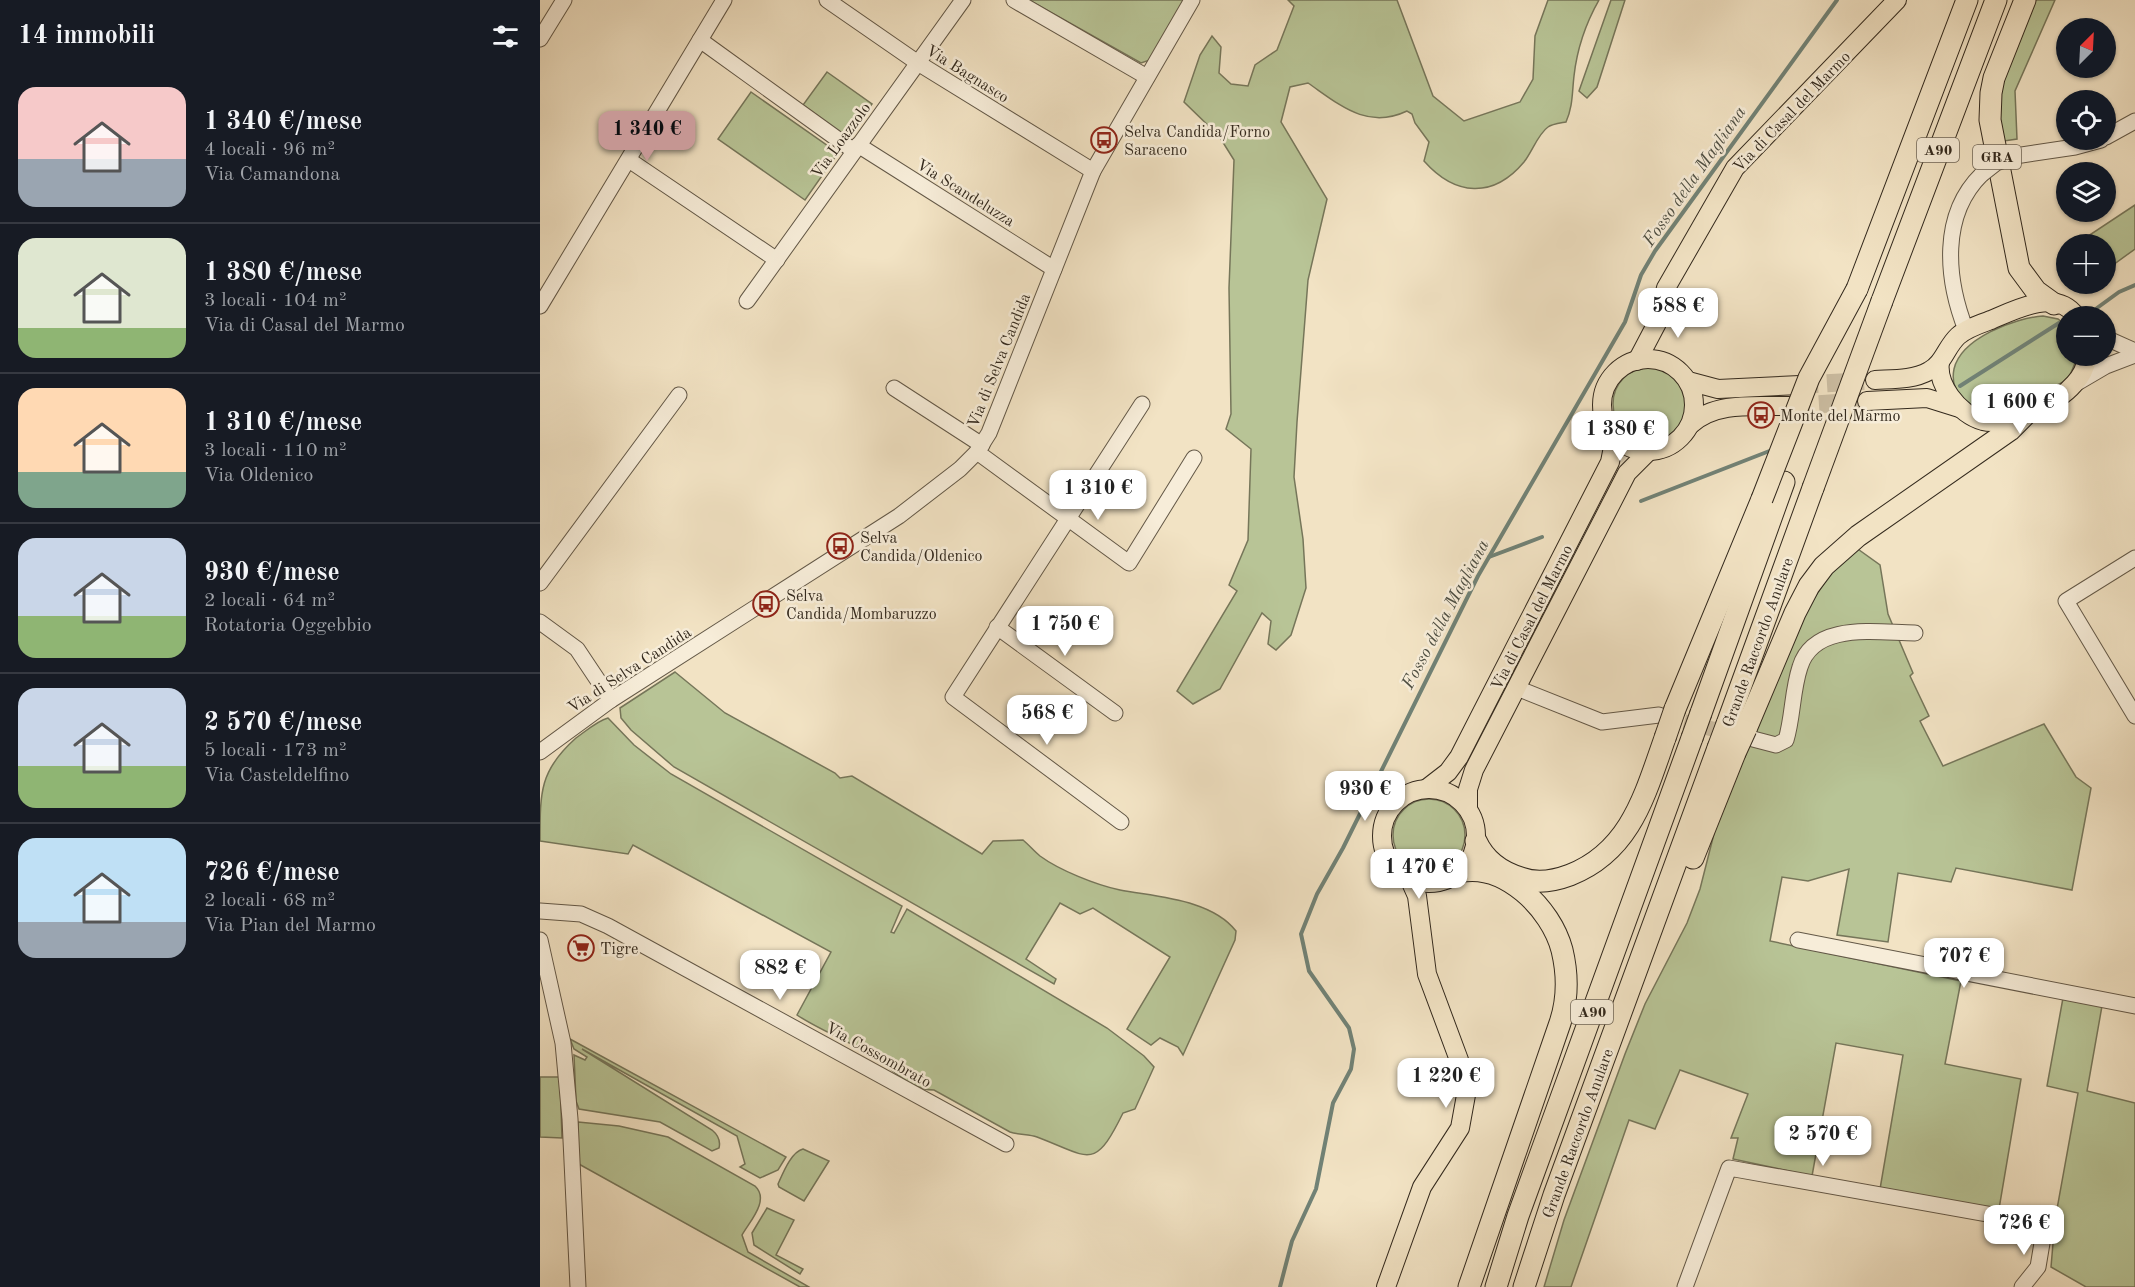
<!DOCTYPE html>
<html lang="it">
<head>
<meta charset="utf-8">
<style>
	:root { --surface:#171b24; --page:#242831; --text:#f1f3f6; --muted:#9ea1a6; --line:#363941; --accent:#c59692 }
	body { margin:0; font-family:"Old Standard TT",serif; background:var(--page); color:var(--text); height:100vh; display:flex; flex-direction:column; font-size:22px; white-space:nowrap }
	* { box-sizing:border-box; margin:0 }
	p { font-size:20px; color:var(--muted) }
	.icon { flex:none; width:33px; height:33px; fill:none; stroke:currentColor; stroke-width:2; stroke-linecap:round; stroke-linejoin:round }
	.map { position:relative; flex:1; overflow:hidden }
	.panel { display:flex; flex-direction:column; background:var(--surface); width:540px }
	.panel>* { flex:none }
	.needle { width:39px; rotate:24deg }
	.fabs { position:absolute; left:1516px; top:18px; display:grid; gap:12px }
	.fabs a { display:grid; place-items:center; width:60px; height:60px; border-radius:50%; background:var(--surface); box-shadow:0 2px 4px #0004; font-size:30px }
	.price { position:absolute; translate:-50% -51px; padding:0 14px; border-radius:12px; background:#fff; color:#222; font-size:20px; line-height:39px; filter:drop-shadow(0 2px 3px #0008) }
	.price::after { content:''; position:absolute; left:50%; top:36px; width:18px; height:14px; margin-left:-9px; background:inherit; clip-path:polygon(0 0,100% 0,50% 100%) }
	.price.active { background:var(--accent); color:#111 }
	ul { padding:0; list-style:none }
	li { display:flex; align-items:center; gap:18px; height:150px; padding:0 18px }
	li+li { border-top:2px solid var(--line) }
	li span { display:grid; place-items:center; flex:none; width:168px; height:120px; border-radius:18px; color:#555 }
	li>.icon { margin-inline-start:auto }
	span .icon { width:72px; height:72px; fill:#fffc; stroke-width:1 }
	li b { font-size:26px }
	h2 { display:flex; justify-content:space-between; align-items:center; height:72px; padding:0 18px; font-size:26px }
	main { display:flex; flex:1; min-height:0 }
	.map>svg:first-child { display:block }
</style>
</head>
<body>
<main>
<section class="panel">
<h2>14 immobili<svg class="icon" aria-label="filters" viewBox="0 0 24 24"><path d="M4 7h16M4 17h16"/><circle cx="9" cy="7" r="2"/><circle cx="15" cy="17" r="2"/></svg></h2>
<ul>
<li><span style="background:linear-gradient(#f6c9c9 60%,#9aa5b1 0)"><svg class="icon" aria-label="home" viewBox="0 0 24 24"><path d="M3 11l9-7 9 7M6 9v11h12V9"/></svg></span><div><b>1 340 €/mese</b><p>4 locali · 96 m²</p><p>Via Camandona</p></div></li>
<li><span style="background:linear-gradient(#dfe7d0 75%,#8fb573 0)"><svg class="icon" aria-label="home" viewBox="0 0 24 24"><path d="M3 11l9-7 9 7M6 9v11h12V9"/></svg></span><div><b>1 380 €/mese</b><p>3 locali · 104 m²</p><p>Via di Casal del Marmo</p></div></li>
<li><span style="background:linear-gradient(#ffd9b3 70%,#7fa58c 0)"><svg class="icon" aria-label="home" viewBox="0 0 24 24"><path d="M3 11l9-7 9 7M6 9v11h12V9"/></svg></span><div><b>1 310 €/mese</b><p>3 locali · 110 m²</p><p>Via Oldenico</p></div></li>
<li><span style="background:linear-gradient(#c9d6e8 65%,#8fb573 0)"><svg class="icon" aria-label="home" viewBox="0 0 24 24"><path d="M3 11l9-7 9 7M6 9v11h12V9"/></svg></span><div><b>930 €/mese</b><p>2 locali · 64 m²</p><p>Rotatoria Oggebbio</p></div></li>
<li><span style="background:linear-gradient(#c9d6e8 65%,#8fb573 0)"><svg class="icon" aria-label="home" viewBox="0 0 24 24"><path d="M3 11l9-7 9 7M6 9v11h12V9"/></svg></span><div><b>2 570 €/mese</b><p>5 locali · 173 m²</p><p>Via Casteldelfino</p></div></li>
<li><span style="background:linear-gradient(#bfe0f5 70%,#9aa5b1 0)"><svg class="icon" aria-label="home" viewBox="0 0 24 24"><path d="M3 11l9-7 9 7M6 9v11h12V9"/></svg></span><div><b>726 €/mese</b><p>2 locali · 68 m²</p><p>Via Pian del Marmo</p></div></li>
</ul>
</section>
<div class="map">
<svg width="1595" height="1287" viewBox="0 0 1595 1287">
	<rect width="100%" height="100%" fill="#f2e3c4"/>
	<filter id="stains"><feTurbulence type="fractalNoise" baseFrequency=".00333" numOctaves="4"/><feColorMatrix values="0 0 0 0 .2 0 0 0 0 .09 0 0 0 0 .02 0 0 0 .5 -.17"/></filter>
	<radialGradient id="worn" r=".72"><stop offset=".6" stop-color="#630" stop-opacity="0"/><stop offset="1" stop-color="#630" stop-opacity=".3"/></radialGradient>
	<g fill="#b8c496" stroke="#76765a" stroke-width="1.5">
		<polygon points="489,0 644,0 610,60 601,63"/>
		<path d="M748,0H857L893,96L924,121L980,102L993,79L995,36L1008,0H1059C1046,23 1037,49 1034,76C1032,93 1033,106 1026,122C1021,123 1012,124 1008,127C998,134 992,152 984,162C953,199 915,196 884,161L889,142L875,123L872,114L867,111C827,130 800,105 768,83L750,87L741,122L787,199L768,280L757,422L754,477L763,539L766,588L751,635L736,650L728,644L731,621L722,613L680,689L653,704L637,691L697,591L689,585L708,540L711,449L686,429L691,414L689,288L694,160L679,136L644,102L660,55L672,36L681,47L679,73L691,84L708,86L715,65L737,50L754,6Z"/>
		<polygon points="1071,0 1085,0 1057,87 1047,98 1039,91"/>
		<polygon points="1492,0 1515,0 1475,91 1477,139 1464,141 1455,89"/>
		<polygon points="287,72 332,104 308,138 263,105"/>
		<polygon points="211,92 298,153 265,200 178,139"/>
		<polygon points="1595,205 1595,249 1566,270 1566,244 1536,244"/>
		<path d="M1503,316L1518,319L1527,326V356H1538L1530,375L1523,382C1505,391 1470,413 1451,412C1439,412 1428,403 1420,395C1413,387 1412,379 1414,369C1421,338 1475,318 1503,316Z"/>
		<circle cx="1110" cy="404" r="37"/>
		<polygon points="1315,547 1340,565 1348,614 1373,673 1370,676 1389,716 1380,721 1403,766 1504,724 1536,777 1551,788 1532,890 1416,868 1411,882 1358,873 1348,942 1297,935 1309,869 1268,881 1242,877 1230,941 1421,981 1405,1064 1481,1079 1459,1209 1340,1189 1363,1055 1296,1043 1272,1176 1193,1159 1198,1138 1191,1138 1208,1094 1140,1070 1115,1129 1089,1120 1031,1287 1004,1287 1024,1220 1085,1054 1105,1004 1147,923 1160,889 1178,818 1263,615 1298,562"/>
		<path d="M135,672L185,713L295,773L300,778L312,776L442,854L453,841L483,840C489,845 494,851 500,856C519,870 556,885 580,890C616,897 671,899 696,931L695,940L643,1055L638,1047L620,1038L611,1045L587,1029L630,957L553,908L540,914L520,903L486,959L516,979L514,984L134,767L91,730L81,718L80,708Z"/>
		<path d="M68,718L94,745L131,774L362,906L351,932L354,933L367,909L567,1028L604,1056L614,1067L595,1109L583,1113C554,1172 550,1157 497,1137C489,1134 479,1135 470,1132L394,1090C368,1090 354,1069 334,1057C310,1041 281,1031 257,1015L291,952L93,845L88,854L0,841C0,791 0,770 36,738C46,731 57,721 68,718Z"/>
		<circle cx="889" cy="835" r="36"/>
		<polygon points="1523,998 1562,1006 1547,1091 1595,1103 1595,1287 1546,1287 1511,1267 1515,1220 1538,1093 1507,1086"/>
		<path d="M30,1039L246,1157L238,1170L220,1178L200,1167L205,1164L197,1136L42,1049L172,1130C178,1135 181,1140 179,1148L172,1151L120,1122L39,1109L36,1101L34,1055L45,1060L47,1057L34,1049Z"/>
		<polygon points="0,1077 20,1077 22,1138 0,1137"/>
		<path d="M38,1122L79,1126L128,1137L215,1186C230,1200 210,1221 202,1235L208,1252L269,1287H260L37,1163Z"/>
		<path d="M263,1149L289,1161L264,1201L239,1187L238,1184C243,1173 251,1152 263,1149Z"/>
		<polygon points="227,1208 254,1220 236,1255 263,1269 260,1274 214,1245 212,1233"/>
	</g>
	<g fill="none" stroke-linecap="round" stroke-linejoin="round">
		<g stroke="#718276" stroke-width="4">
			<polyline points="1557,308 1579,292 1595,285"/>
			<polyline points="1420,386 1519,323"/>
			<polyline points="1101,501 1232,450"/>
			<polyline points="949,557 1002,537"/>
			<polyline points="740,1287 752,1241 776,1189 793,1103 811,1069 814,1049 809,1028 769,971 761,934 777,894 803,848 938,576 1085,322 1101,275 1115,251 1297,0"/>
		</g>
		<polyline stroke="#ccbea3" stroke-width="15" stroke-dasharray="15 8" stroke-linecap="butt" points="1122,716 1192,734"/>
		<g stroke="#ccbea3" stroke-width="18" stroke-dasharray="18 9" stroke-linecap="butt">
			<polyline points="1260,385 1324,381"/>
			<polyline points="1252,406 1327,401"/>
		</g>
		<g stroke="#635847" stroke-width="17">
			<g id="minor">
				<polyline points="287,0 378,63 553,171"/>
				<polyline points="474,0 607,77"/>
				<polyline points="0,39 24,0"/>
				<polyline points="160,40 314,151"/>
				<polyline points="1566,137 1595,121"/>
				<polyline points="318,145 514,269"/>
				<polyline points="1475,156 1535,147 1561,140"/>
				<polyline points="89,160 237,260"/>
				<polyline points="207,301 423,0"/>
				<polyline points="0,306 184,0"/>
				<path d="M1426,330C1406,279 1400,215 1442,174"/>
				<polyline points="1566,338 1595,351"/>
				<polyline points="1537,383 1566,366 1595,355"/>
				<polyline points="354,388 442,445"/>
				<polyline points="437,452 589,563 654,458"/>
				<polyline points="1595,558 1526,601 1595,716"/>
				<polyline points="0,583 139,395"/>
				<polyline points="0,622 37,649 71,700"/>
				<polyline points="457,627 575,713"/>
				<polyline points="977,688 1062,722 1119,715"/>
				<path d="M1213,739L1236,745L1246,740C1253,717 1252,691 1260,667C1274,621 1338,633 1375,633"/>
				<polyline points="0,752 71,700 359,516 420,469 437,452 449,433 553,171 652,0"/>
				<polyline points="581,822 413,697 602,404"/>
				<polyline points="0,911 41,914 68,926 466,1144"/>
				<polyline points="0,940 23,1043 30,1119 38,1287"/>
				<polyline points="1258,940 1595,1006"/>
				<polyline points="1145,1287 1189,1168 1498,1223 1504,1231 1498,1267 1482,1287"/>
			</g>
		</g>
		<g stroke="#33291d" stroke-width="20">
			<g id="major">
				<circle cx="1108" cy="405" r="46"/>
				<polyline points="1097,361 1117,323 1126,288 1195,168 1357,0"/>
				<path d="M1400,362C1398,375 1403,386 1410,396C1418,407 1429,417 1443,421C1467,427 1518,403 1534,384C1542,376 1546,366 1548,356"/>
				<path d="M1335,380C1353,379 1373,380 1389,371C1404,363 1406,347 1418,336C1427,328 1440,324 1451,320C1474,310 1516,288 1536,316"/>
				<polyline points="1148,381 1178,389 1260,385"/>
				<polyline points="1327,401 1387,398 1419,408"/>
				<path d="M1150,425C1176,400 1218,407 1252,406"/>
				<polyline points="886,789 908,772 919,757 1070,462 1073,447 1072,433"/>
				<circle cx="889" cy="836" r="47"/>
				<polyline points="928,809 928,789 934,770 1087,473 1109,451"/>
				<polyline points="846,1287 882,1187 920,1128 926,1095 919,1060 887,974 877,896 869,878"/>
			</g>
		</g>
		<g stroke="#33291d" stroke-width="23">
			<g id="highway">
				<polyline points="1485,0 1454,78 1451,93 1450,120 1479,268 1496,291 1514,304"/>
				<polyline points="1317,289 1427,0"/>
				<polyline points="1342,301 1456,0"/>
				<polyline points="1135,709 1222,499"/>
				<polyline points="1161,713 1244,482"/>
				<polyline points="1187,724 1273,488"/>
				<polyline points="1206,729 1255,613 1269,586 1284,566 1318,536 1470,430 1487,413"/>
				<path d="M936,841C945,861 961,872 981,878C997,884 1014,881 1030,875C1091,851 1105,794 1125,738"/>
				<polyline points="1153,858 1195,753"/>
				<path d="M919,872C964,862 1011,908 1022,950C1028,975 1028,999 1020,1023L929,1287"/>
				<polyline points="956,1287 978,1216 1152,738"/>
				<polyline points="984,1287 1014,1195 1178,748"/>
			</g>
		</g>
		<use href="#minor" stroke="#f7edd9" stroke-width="15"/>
		<use href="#major" stroke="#f2e3c4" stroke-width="18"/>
		<use href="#highway" stroke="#f2e3c4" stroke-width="21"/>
		<g stroke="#635847" stroke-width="17" stroke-linecap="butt">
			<polyline id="minor-bridge" points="1442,174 1456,163 1475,156"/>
		</g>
		<g stroke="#33291d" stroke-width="23" stroke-linecap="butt">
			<g id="highway-bridge">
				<polyline points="1273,488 1342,301"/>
				<polyline points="1222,499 1269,378 1317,289"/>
				<polyline points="1125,738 1135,709"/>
				<polyline points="1152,738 1161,713"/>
				<polyline points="1178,748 1187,724"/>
				<polyline points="1195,753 1206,729"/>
			</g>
		</g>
		<use href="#minor-bridge" stroke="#f7edd9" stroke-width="15"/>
		<use href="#highway-bridge" stroke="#f2e3c4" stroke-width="21"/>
	</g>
	<defs>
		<g id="bus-ring" transform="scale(1.35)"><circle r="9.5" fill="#f7edd9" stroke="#8f2418" stroke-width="1.5"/><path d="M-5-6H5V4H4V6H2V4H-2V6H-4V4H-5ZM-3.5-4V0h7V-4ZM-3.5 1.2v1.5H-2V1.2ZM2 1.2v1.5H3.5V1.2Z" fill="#8f2418"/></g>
		<g id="supermarket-ring" transform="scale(1.35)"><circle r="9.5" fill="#f7edd9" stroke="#8f2418" stroke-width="1.5"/><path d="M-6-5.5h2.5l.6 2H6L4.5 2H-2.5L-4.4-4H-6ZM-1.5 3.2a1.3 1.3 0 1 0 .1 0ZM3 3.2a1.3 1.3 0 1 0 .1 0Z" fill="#8f2418"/></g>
	</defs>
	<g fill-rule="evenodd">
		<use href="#bus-ring" x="564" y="140"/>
		<use href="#bus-ring" x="1221" y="415"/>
		<use href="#bus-ring" x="300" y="546"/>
		<use href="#bus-ring" x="226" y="604"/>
		<use href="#supermarket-ring" x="41" y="948"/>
	</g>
	<g text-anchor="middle" stroke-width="5" stroke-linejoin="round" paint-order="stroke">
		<g fill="#f7edd9" stroke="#6e6455" stroke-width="1.5">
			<rect x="1377" y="138" width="42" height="24" rx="4.5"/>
			<rect x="1433" y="145" width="48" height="24" rx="4.5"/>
			<rect x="1031" y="1000" width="42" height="24" rx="4.5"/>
		</g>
		<g font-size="15" font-weight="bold" fill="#33291d">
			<text x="1398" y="155">A90</text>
			<text x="1457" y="162">GRA</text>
			<text x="1052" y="1017">A90</text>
		</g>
		<g font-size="16" fill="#33291d" stroke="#f7edd9">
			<text transform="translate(428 73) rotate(32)" y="6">Via Bagnasco</text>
			<text transform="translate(1251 111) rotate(-46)" y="6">Via di Casal del Marmo</text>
			<text transform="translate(300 140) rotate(-54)" y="6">Via Loazzolo</text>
			<text transform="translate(426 192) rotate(32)" y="6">Via Scandeluzza</text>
			<text transform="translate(458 360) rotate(-68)" y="6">Via di Selva Candida</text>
			<text transform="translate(991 617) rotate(-63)" y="6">Via di Casal del Marmo</text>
			<text transform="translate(1217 642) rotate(-70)" y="6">Grande Raccordo Anulare</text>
			<text transform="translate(89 669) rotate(-33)" y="6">Via di Selva Candida</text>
			<text transform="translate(339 1054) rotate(29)" y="6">Via Cossombrato</text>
			<text transform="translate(1037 1133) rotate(-70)" y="6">Grande Raccordo Anulare</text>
		</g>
		<g font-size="16" fill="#33291d" stroke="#f7edd9" text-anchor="start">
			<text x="584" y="137">Selva Candida/Forno<tspan x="584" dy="18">Saraceno</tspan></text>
			<text x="1240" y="421">Monte del Marmo</text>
			<text x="320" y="543">Selva<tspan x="320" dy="18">Candida/Oldenico</tspan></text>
			<text x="246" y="601">Selva<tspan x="246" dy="18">Candida/Mombaruzzo</tspan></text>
			<text x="60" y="954">Tigre</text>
		</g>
		<g font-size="18" font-style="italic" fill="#4d4e42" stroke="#f7edd9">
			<text transform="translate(1154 176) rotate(-55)" y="6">Fosso della Magliana</text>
			<text transform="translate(905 614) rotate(-62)" y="6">Fosso della Magliana</text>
		</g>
	</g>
	<rect width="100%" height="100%" filter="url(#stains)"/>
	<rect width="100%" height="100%" fill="url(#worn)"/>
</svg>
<div class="fabs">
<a><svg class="needle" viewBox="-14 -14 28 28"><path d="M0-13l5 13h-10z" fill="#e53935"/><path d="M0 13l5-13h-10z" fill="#9ea1a6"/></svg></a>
<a><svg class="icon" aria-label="locate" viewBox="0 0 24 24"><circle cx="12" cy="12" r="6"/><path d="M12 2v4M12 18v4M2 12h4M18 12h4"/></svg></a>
<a><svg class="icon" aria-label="layers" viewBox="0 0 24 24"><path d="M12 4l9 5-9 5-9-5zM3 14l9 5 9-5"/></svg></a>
<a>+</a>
<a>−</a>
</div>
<b class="price active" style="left:107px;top:162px">1 340 €</b>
<b class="price" style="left:1138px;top:339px">588 €</b>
<b class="price" style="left:1480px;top:435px">1 600 €</b>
<b class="price" style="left:1080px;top:462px">1 380 €</b>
<b class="price" style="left:558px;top:521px">1 310 €</b>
<b class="price" style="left:525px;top:657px">1 750 €</b>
<b class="price" style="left:507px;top:746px">568 €</b>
<b class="price" style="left:825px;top:822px">930 €</b>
<b class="price" style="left:879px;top:900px">1 470 €</b>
<b class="price" style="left:1424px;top:989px">707 €</b>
<b class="price" style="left:240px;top:1001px">882 €</b>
<b class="price" style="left:906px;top:1109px">1 220 €</b>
<b class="price" style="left:1283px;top:1167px">2 570 €</b>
<b class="price" style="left:1484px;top:1256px">726 €</b>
</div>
</main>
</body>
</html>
